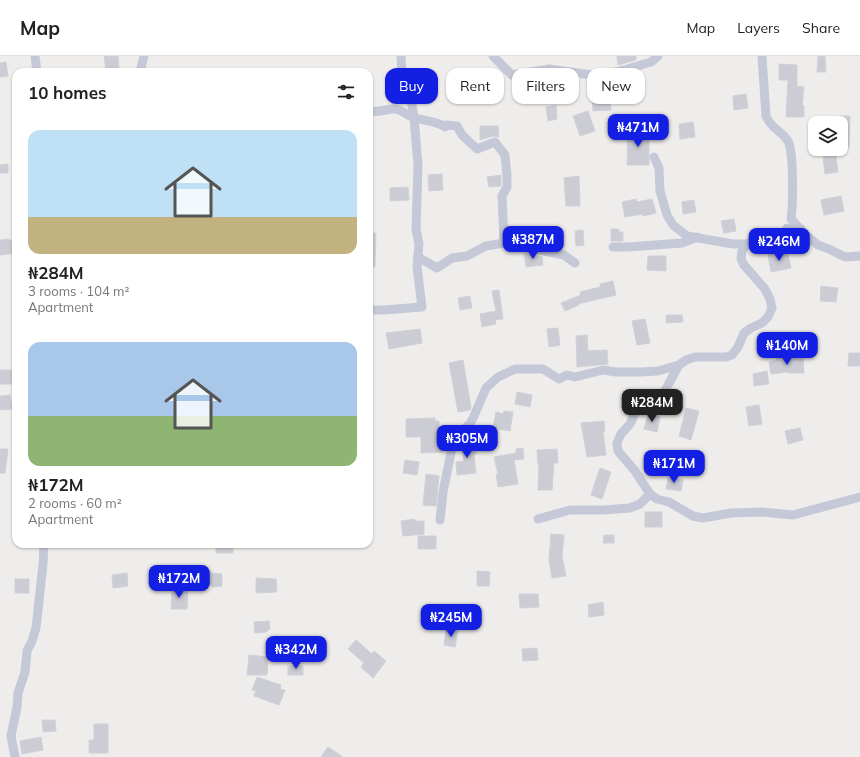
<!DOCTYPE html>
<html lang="en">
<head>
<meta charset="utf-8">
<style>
	:root { --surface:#fff; --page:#f2f2f2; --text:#222; --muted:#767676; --line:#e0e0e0; --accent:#131fe2 }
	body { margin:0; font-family:Mulish,sans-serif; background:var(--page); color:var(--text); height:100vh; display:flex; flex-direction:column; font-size:15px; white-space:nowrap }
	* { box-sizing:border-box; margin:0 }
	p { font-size:13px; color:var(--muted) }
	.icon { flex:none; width:22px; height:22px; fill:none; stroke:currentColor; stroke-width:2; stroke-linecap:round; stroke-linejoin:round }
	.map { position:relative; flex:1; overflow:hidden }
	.panel { position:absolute; left:12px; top:12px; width:361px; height:480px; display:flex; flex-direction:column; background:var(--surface); border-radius:12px; box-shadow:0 1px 3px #0004 }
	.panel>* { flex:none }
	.banner { position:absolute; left:385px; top:12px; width:380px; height:36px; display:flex; gap:8px }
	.controls { position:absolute; left:808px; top:60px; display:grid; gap:8px }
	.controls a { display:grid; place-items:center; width:40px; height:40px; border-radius:8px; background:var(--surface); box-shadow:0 1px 3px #0004; font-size:20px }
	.price { position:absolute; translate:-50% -34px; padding:0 9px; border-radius:8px; background:var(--accent); color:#fff; font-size:13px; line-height:26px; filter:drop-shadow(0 1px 2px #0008) }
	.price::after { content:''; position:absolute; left:50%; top:24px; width:12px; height:9px; margin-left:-6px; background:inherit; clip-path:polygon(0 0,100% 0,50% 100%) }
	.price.current { background:#222; color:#fff }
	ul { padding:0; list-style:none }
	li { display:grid; align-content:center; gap:8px; height:212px; padding:0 16px }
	li span { display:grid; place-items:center; height:124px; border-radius:12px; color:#555 }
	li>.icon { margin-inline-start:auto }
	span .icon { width:72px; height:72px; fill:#fffc; stroke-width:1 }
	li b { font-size:17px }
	h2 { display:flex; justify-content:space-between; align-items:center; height:48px; padding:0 16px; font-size:17px }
	.pill { padding:0 14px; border-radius:12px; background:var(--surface); box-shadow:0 1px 3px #0004; font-size:14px; line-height:36px }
	.pill.current { background:var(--accent); color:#fff }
	header { display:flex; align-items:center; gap:24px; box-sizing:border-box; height:56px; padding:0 20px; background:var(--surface); border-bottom:1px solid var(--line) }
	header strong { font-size:19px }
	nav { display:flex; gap:22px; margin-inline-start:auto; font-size:14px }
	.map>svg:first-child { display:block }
</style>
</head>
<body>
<header>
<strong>Map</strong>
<nav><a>Map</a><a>Layers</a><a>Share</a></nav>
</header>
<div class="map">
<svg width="860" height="701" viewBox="0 0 860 701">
	<rect width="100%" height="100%" fill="#efedec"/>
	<g fill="#ccccd4" stroke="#d0d0d8">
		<polygon points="104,0 118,0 119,13 106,15"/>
		<polygon points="617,0 636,0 636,4 618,9"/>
		<polygon points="818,0 825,0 826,16 817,16"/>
		<polygon points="6,6 8,20 0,21 0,7"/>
		<polygon points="779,8 797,9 797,30 804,31 802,50 804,50 804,61 786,61 788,24 779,24"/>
		<polygon points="430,14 436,27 425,32 419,19"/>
		<polygon points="477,18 478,28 463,29 463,20"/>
		<polygon points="556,22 557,26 570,23 574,37 563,39 561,32 542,36 544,44 533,46 529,28"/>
		<polygon points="746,38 748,52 734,54 733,40"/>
		<polygon points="610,40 611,54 593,55 592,41"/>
		<polygon points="556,49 557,63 548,65 546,51"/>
		<polygon points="588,55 595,75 580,80 573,60"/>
		<polygon points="838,60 850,60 849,91 843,92 841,80 841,67 838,67"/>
		<polygon points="693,66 695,81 680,83 679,68"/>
		<polygon points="480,70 498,70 499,81 493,80 480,84"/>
		<polygon points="628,75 649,75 649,109 627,109"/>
		<polygon points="836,100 838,116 825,118 823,101"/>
		<polygon points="8,108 8,117 0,117 0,109"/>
		<polygon points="442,118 443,134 429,135 428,119"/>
		<polygon points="501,119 501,130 489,131 487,121"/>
		<polygon points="579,120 580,150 566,150 564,122"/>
		<polygon points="408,131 409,144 390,145 390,132"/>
		<polygon points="841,140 844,155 824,159 821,144"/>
		<polygon points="636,143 637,146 652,143 656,157 643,160 643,158 625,161 622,146"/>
		<polygon points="694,144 696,156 683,158 682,146"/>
		<polygon points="734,163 736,175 724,177 721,165"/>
		<polygon points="611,173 619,173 619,176 623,176 623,185 611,185"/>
		<polygon points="583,174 584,189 576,190 575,175"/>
		<polygon points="540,175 542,187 540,188 522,184 521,178"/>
		<polygon points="369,177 376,177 375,211 369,211"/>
		<polygon points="9,183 9,184 16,184 16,197 0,199 0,184"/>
		<polygon points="787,195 791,212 771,216 768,199"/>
		<polygon points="524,197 542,201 543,209 526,211"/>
		<polygon points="648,200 666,200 666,215 647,214"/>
		<polygon points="613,225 616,239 578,248 579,249 565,255 561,247 581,239 580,236 600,231 600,228"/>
		<polygon points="821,230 838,232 836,246 820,245"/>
		<polygon points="499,234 503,263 495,264 496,268 482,271 480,258 496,255 492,235"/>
		<polygon points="470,240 472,252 460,254 458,242"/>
		<polygon points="666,259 682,259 683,266 666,267"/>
		<polygon points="645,263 650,287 637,289 632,265"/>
		<polygon points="558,272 560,289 549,291 547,273"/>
		<polygon points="420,273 422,287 389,293 386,277"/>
		<polygon points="587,279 588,295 607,294 608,308 577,311 576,280"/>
		<polygon points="849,297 860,297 860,310 848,310"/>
		<polygon points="784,300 784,303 803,302 804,317 788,317 788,316 771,318 769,306 777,304 776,302"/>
		<polygon points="463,304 471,351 470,354 458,356 449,307"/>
		<rect x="0" y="314" width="12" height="14"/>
		<polygon points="767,315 769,328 754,330 753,318"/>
		<polygon points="517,336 532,339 530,351 515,348"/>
		<polygon points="10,339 12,353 0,354 0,340"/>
		<polygon points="759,349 762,368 749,370 746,351"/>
		<polygon points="686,352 699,355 691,384 679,380"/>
		<polygon points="504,355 513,356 510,375 493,372 496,356 503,358"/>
		<polygon points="648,358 660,361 657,376 644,373"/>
		<polygon points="435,362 435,365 439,365 440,383 442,383 442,396 421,397 421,381 406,381 406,363"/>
		<polygon points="604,365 605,375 603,375 606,399 587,401 581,367"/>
		<polygon points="800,372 803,384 788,388 785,375"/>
		<polygon points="474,385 476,398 474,398 476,417 457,419 456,406 464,405 461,387"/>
		<polygon points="523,392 524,403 514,404 518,428 498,431 496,418 498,418 494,401 516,397 516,393"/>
		<polygon points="0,393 8,393 5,417 0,417"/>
		<polygon points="557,393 558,407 554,407 552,434 538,434 539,408 538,408 537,394"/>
		<polygon points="405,404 419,406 417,419 403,417"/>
		<polygon points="600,412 611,416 602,443 591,439"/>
		<polygon points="426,418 439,420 436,450 423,449"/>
		<polygon points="668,422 683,424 681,435 666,433"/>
		<rect x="645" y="456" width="17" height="15"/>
		<polygon points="414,463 415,465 424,465 424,478 403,480 401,465"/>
		<polygon points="551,478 564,479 562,500 566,520 552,522 549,504"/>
		<polygon points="604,479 614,479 614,487 603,487"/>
		<rect x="418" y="480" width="18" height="13"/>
		<rect x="216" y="488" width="17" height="9"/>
		<polygon points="477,515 490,516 489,530 477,530"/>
		<polygon points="193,516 211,516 211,517 222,518 222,530 212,531 212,529 193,529"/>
		<polygon points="127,517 128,530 113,532 112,519"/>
		<polygon points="256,522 276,523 277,536 256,537"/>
		<rect x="15" y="523" width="14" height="14"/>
		<polygon points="172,532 188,533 187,553 171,553"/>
		<polygon points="519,538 538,538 539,551 520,552"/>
		<polygon points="603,546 604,559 589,561 588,549"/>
		<polygon points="269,565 270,573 267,574 267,576 255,577 254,566"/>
		<polygon points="446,573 458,575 455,591 444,589"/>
		<polygon points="356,584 372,598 374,595 386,605 373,622 361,611 364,607 348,593"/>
		<polygon points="537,592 538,604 523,605 522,593"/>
		<polygon points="249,599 268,601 267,619 247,619"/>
		<rect x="288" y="610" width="15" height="9"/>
		<polygon points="257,621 281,629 280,633 285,634 279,649 254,640 256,635 252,634"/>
		<polygon points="42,664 55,664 56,675 43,676"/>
		<polygon points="94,668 108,668 108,697 89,697 89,684 94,684"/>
		<polygon points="41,681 43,694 22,698 20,685"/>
		<polygon points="328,691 343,701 321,701"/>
	</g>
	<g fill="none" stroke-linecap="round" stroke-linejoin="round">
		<g stroke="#c5c8d7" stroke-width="9">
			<polyline points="35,0 37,16"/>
			<polyline points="493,0 512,19 549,13 599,20 624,14 651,6 658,0"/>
			<path d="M762,0L766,60C772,74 780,73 788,85C794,97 793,149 791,163L807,180L818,189L829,193L845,201L860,200"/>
			<polyline points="140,16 144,0"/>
			<path d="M369,55C378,57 386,53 394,53C401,53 408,60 415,62C425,65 437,65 445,71L446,69L457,70L462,79L477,93L495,86L505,99L507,120V131L502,140L504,187"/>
			<polyline points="654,101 659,112 660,135 667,159 673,169 687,180 733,188 747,188"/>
			<polyline points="801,173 787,172 784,177 777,180 757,183 747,188 742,195 741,203 744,209 765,233 770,243 772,252 768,261 762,267 751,272 744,277 738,291 732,299 726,301 695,301 686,304 679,309 663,338 656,343 641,350 636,355 630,368 621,378 617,387 618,395 635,415 650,438 657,443 669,446 693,460 703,462 731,457 762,456 793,459 860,441"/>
			<polyline points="613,191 628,191 682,187 697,181"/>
			<polyline points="418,201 437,212 452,202 467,200 486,190 504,187 564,199 575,207"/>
			<polyline points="369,254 384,254 422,251 417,211 419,188 416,173 418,109 414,62 411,43 402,18 401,0"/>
			<polyline points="538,463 570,454 603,454 630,452 640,448 650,438"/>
			<polyline points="440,464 443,436 454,382 470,368 474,360 486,332 498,321 515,313 543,313 559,323 567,319 575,321 603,314 616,316 641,316 658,315 679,309"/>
			<polyline points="15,701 11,680 17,651 18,637 25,616 27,595 32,585 36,572 43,508 44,488"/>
		</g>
	</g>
</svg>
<div class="controls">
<a><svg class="icon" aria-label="layers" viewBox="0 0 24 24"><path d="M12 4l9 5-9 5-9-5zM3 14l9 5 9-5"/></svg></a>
</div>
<b class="price" style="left:638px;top:92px">₦471M</b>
<b class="price" style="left:533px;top:204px">₦387M</b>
<b class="price" style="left:779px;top:206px">₦246M</b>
<b class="price" style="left:787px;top:310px">₦140M</b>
<b class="price current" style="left:652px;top:367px">₦284M</b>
<b class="price" style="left:467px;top:403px">₦305M</b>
<b class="price" style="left:674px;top:428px">₦171M</b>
<b class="price" style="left:179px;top:543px">₦172M</b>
<b class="price" style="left:451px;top:582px">₦245M</b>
<b class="price" style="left:296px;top:614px">₦342M</b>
<div class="banner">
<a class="pill current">Buy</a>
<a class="pill">Rent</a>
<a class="pill">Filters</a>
<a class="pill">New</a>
</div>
<section class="panel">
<h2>10 homes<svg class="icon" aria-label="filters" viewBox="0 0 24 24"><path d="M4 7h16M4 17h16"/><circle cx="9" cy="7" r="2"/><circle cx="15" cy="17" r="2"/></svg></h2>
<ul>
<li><span style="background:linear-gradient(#bfe0f5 70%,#c2b280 0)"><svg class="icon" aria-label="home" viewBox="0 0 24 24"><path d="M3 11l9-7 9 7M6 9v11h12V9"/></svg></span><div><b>₦284M</b><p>3 rooms · 104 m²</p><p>Apartment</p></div></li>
<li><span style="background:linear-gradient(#a9c7e8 60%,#8fb573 0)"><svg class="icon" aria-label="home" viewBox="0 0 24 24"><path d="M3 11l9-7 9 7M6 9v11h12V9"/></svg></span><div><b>₦172M</b><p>2 rooms · 60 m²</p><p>Apartment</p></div></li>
</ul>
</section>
</div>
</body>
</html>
